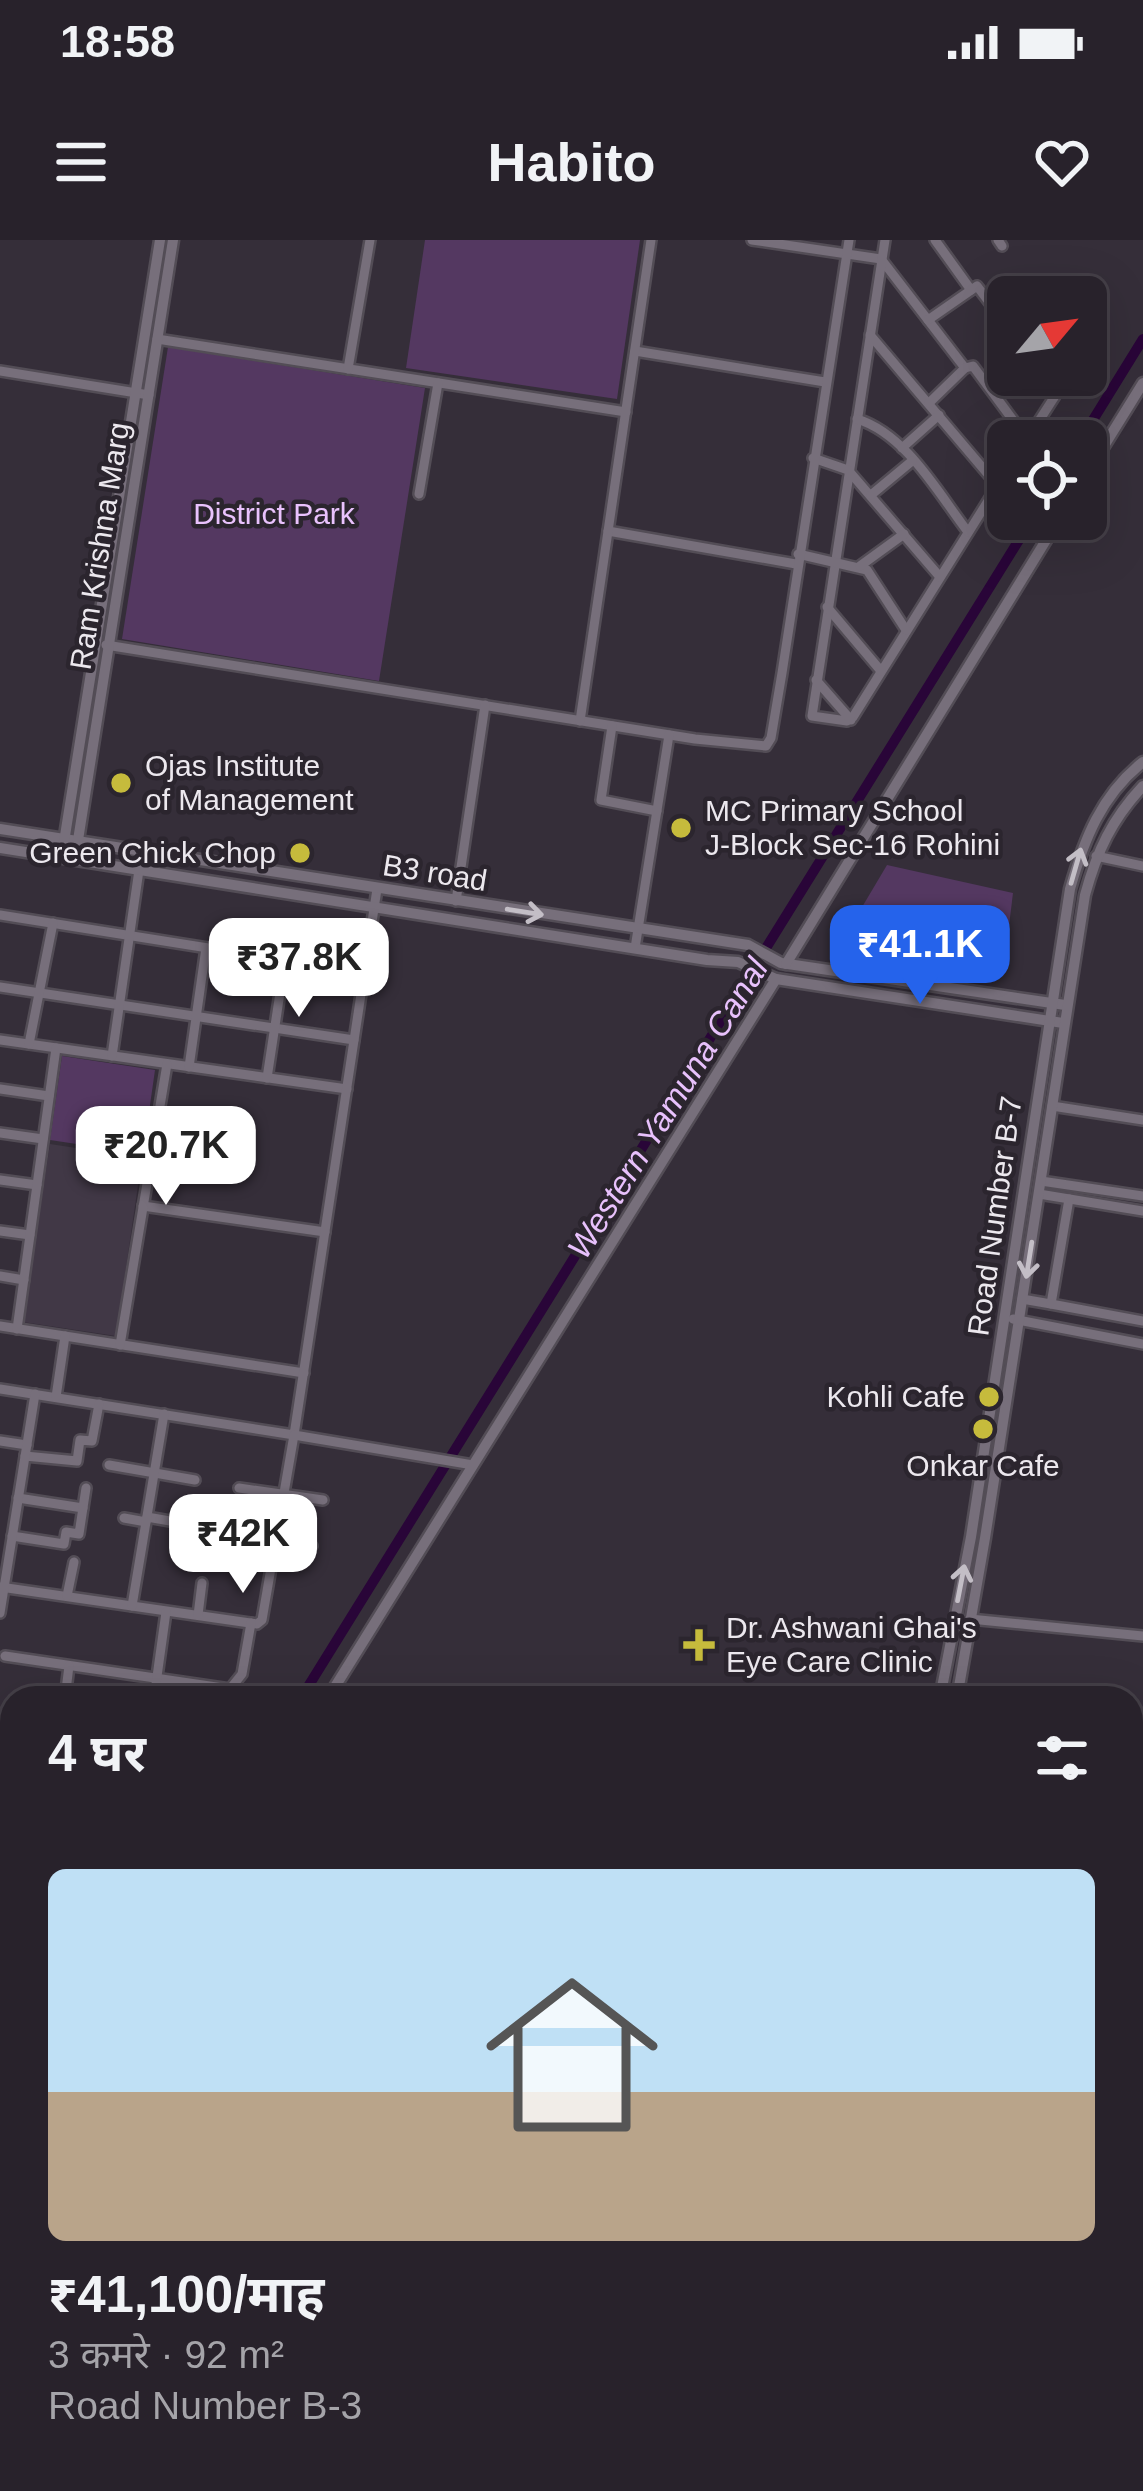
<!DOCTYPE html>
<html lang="hi">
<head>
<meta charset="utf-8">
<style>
	:root { --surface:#28222b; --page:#342f37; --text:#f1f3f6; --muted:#a5a4a9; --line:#443f47; --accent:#2563eb }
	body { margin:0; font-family:Helvetica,"Noto Sans Devanagari",sans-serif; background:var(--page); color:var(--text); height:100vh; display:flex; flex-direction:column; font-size:45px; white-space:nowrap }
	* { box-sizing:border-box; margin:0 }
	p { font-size:39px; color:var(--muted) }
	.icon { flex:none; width:66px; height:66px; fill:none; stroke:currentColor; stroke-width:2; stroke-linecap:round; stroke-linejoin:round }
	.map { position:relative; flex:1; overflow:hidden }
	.details { position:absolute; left:0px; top:1446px; width:1143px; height:807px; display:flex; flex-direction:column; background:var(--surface); border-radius:36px 36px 0 0; box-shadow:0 12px 48px #0002,0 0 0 3px var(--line) }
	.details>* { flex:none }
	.needle { width:78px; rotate:61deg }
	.tools { position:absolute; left:987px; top:36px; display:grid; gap:24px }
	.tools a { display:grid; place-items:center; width:120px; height:120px; border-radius:18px; background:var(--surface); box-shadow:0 12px 48px #0002,0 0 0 3px var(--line); font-size:60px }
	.price { position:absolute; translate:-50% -102px; padding:0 27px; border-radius:24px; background:#fff; color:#222; font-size:39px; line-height:78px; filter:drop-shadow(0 3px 6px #0008) }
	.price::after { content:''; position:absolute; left:50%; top:72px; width:36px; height:27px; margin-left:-18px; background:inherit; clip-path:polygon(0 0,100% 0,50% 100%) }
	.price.active { background:var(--accent); color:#fff }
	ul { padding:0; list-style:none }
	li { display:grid; align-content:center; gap:24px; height:636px; padding:0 48px }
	li span { display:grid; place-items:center; height:372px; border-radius:18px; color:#555 }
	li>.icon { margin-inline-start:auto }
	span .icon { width:216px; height:216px; fill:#fffc; stroke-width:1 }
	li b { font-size:51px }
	h2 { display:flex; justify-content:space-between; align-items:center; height:144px; padding:0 48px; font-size:51px }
	.status { display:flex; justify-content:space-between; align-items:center; height:84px; padding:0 60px; background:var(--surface); direction:ltr }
	.status svg { height:33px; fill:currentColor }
	header { display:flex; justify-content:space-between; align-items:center; height:156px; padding:0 48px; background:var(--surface); font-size:54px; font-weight:700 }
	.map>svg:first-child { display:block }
</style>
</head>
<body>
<div class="status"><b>18:58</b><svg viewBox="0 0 49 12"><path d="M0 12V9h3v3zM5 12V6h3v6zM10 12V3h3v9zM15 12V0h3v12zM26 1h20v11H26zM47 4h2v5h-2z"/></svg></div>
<header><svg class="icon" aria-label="menu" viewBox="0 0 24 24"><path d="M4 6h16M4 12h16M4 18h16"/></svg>Habito<svg class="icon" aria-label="heart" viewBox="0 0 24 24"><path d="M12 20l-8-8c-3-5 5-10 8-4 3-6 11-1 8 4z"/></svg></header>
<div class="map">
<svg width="1143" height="2251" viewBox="0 0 1143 2251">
	<rect width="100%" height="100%" fill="#352e39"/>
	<polygon fill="#413846" points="50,904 142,918 116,1096 23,1082"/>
	<g fill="#543861">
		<polygon points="425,0 640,0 617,159 406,128"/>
		<polygon points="168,107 425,148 379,441 122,399"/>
		<polygon points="887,625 1013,653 1004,727 849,689"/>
		<polygon points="62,816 155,830 143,914 50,900"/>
	</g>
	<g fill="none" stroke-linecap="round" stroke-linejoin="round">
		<g stroke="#290538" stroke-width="10">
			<polyline points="1080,201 1143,99"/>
			<polyline points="301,1458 1032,279"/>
			<polyline points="0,1949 12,1929"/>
		</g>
		<g stroke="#534d56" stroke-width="14">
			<g id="minor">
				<polyline points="752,0 881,19 965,128 973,126 1027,199"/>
				<polyline points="885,0 812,476 847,481 853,477 1008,229"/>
				<polyline points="935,0 971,50"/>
				<polyline points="998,0 1002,6"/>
				<polyline points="928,80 977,46 1008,87"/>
				<polyline points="870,95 998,246"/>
				<polyline points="157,99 626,172"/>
				<polyline points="635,111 825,142"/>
				<polyline points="348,129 370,0"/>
				<polyline points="0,131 149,155"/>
				<polyline points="929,163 965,128"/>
				<path d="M857,179C906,194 938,253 968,292"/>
				<polyline points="1026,201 1055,156 1042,135"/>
				<polyline points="902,208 939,175"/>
				<polyline points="813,218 848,230 940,337"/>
				<polyline points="419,254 438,143"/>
				<polyline points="871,255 912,221"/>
				<polyline points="608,291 796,324"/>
				<polyline points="798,314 867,330 906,390"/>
				<polyline points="860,326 904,294"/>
				<polyline points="827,367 881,431"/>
				<polyline points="106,405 695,499 766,506 771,498 782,433 849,0"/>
				<polyline points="816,440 851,480"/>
				<polyline points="580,481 651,0"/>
				<polyline points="612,486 601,560 657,571"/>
				<polyline points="1096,616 1143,626"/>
				<polyline points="456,661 485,465"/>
				<polyline points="0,675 365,733"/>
				<polyline points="635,708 669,495"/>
				<polyline points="0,747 354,800"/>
				<polyline points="0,800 347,849"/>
				<polyline points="29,804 53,683"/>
				<polyline points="112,816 139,630"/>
				<polyline points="189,827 206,708"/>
				<polyline points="267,838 285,720"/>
				<polyline points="0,849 49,856"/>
				<polyline points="1052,866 1143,880"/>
				<polyline points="0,893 43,899"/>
				<polyline points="0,940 37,945"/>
				<polyline points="1041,941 1143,956"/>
				<polyline points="1039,954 1143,971"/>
				<polyline points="143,966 325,992"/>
				<polyline points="0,991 30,995"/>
				<polyline points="0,1036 24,1040"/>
				<polyline points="1022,1059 1051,1064 1069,959"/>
				<polyline points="1051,1064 1143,1081"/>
				<polyline points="1013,1079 1143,1104"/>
				<polyline points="0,1086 304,1133"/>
				<polyline points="17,1089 56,808"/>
				<polyline points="120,1105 167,824"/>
				<polyline points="0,1149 294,1195 377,649"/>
				<polyline points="56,1157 65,1096"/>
				<polyline points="0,1201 27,1205"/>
				<polyline points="25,1216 77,1221 80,1200 92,1201 99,1164"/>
				<polyline points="109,1225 195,1240"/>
				<polyline points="239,1248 323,1260"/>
				<polyline points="18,1258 83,1268"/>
				<polyline points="147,1277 210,1288"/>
				<polyline points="124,1278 146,1282"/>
				<polyline points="251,1293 312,1306"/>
				<polyline points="12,1296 64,1304 66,1292 79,1294 86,1248"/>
				<polyline points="206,1310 213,1266"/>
				<polyline points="0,1347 257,1384 262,1380 294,1195 473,1225"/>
				<polyline points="67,1356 74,1322"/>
				<polyline points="132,1366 164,1174"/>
				<polyline points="0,1373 35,1154"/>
				<polyline points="198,1375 202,1343"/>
				<polyline points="970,1379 1143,1396"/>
				<polyline points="5,1416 230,1449 242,1434 251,1383"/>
				<polyline points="65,1458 69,1426"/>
				<polyline points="154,1458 166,1372"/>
				<polyline points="1131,1598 1143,1599"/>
				<polyline points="0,1728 12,1706"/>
				<polyline points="0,1785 12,1793"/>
				<polyline points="0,1829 12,1807"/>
				<polyline points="0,2012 12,2019"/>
				<polyline points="1131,2178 1143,2181"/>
				<polyline points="311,2241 324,2251"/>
				<polyline points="1099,2241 1105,2251"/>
				<polyline points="506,2251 524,2241"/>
				<polyline points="609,2251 627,2241"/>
				<polyline points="895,2251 913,2241"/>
				<polyline points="932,2251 934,2241"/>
			</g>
		</g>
		<g stroke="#534d56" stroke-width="15">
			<g id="tertiary">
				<polyline points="1086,235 1143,143"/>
				<polyline points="0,589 748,705 781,723 1065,765"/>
				<polyline points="64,602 160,0"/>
				<polyline points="0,608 707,720 738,722 776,739 1063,783"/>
				<polyline points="75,619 173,0"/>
				<polyline points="786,724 1059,279"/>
				<polyline points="328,1458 776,739"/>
				<path d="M940,1458L971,1297L1070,649C1084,600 1101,555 1143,522"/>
				<path d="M957,1458L985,1298L1085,655C1097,611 1112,579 1143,546"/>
				<polyline points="0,1605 12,1607"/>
				<polyline points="0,1625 12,1627"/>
				<polyline points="1131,1779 1143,1781"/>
				<polyline points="1131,1797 1143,1799"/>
				<polyline points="0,1987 12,1966"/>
				<polyline points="400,2251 408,2241"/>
				<polyline points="421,2251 430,2241"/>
			</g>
		</g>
		<use href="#minor" stroke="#776f7b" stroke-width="9"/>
		<use href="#tertiary" stroke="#776f7b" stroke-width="10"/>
		<g stroke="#bdb8bf" stroke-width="8">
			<g id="rail">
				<polyline points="1131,1797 1143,1799"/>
				<polyline points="385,2251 389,2241"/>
			</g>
		</g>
		<use href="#rail" stroke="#2b252e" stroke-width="3" stroke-dasharray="9" stroke-linecap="butt"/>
	</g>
	<defs><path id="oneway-shaft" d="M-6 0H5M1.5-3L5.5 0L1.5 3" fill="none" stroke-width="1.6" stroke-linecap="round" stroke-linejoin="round" transform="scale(3)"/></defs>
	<g stroke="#c3bec6">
		<use href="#oneway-shaft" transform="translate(1076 626) rotate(-74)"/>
		<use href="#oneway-shaft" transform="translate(525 672) rotate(9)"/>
		<use href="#oneway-shaft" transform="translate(1029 1020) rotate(99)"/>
		<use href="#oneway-shaft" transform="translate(961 1343) rotate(-79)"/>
	</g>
	<g fill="#c6bb3c" stroke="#2b252e" stroke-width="4.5">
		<circle cx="121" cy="543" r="12"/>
		<circle cx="681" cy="588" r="12"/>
		<circle cx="300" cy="613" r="12"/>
		<circle cx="989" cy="1157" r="12"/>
		<circle cx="983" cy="1189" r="12"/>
		<path d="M693 1387h12v12h12v12h-12v12h-12v-12h-12v-12h12z"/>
	</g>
	<g text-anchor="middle" stroke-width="9" stroke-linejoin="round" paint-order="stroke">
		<g font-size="30" fill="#e9c2fd" stroke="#2b252e">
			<text x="274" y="284">District Park</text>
		</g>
		<g font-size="30" fill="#ece8ee" stroke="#2b252e">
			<text transform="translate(100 306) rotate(-81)" y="10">Ram Krishna Marg</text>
			<text transform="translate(435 633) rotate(9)" y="10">B3 road</text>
			<text transform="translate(995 976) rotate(-82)" y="10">Road Number B-7</text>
		</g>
		<g font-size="30" fill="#ece8ee" stroke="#2b252e" text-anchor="start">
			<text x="145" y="536">Ojas Institute<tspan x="145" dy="34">of Management</tspan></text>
			<text x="705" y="581">MC Primary School<tspan x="705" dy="34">J-Block Sec-16 Rohini</tspan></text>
			<text x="276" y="623" text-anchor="end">Green Chick Chop</text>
			<text x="965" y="1167" text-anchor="end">Kohli Cafe</text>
			<text x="983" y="1236" text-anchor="middle">Onkar Cafe</text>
			<text x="726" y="1398">Dr. Ashwani Ghai's<tspan x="726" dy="34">Eye Care Clinic</tspan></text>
		</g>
		<g font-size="33" font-style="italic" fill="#e8c1fc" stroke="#2b252e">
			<text transform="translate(667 868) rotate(-58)" y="12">Western Yamuna Canal</text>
		</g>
	</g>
</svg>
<div class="tools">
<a><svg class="needle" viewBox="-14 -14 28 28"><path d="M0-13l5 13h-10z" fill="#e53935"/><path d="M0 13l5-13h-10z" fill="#a5a4a9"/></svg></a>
<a><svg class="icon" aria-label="locate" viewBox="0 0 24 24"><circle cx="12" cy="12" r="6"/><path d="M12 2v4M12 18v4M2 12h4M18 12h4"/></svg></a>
</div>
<b class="price active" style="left:920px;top:767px">₹41.1K</b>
<b class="price" style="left:299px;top:780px">₹37.8K</b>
<b class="price" style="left:166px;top:968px">₹20.7K</b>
<b class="price" style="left:243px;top:1356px">₹42K</b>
<section class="details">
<h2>4 घर<svg class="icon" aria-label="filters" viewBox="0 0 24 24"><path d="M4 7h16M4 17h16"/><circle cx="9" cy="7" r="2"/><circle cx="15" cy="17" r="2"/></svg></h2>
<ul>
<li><span style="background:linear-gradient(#bfe0f5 60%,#b9a48a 0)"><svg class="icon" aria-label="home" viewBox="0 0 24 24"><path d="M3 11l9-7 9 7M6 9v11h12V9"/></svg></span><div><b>₹41,100/माह</b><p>3 कमरे · 92 m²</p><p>Road Number B-3</p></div></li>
</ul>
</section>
</div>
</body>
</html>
